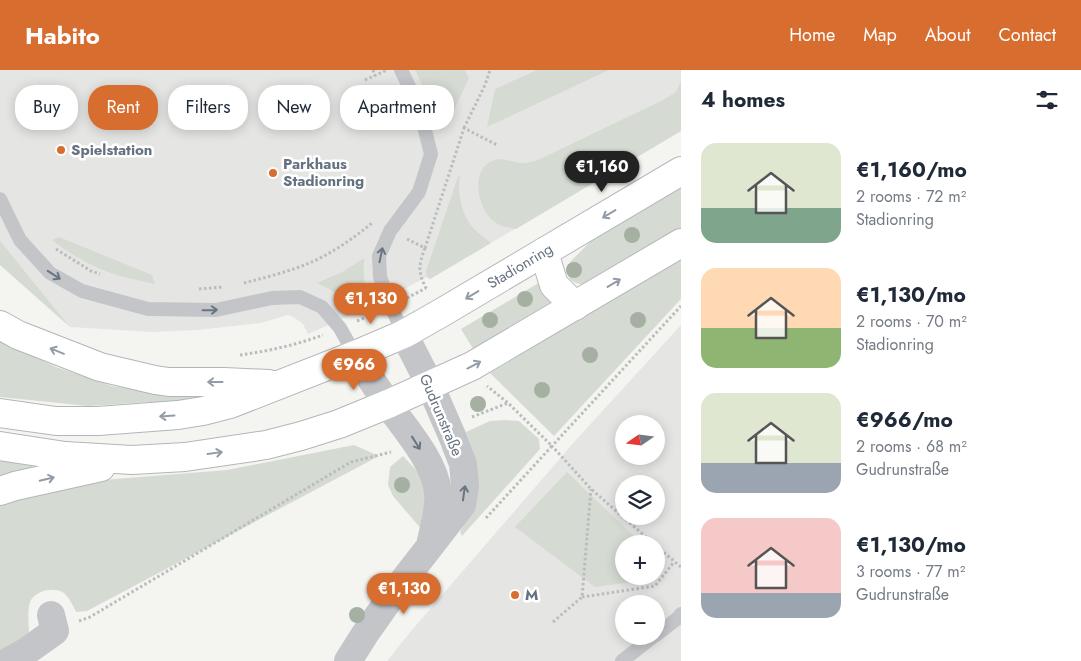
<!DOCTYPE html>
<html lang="en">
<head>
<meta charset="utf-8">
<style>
	:root { --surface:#fff; --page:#f2f2f3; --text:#1f2937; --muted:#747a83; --accent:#d76d2e }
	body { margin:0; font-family:Jost,sans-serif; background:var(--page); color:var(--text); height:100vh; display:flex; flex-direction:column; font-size:19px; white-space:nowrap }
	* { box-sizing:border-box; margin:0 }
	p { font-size:16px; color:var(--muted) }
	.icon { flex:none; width:28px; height:28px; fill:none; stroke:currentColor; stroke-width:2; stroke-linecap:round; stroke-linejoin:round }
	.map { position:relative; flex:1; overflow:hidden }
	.drawer { display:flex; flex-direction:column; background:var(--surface); width:400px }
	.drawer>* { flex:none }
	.hud { position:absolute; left:15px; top:15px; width:475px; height:45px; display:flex; gap:10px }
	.needle { width:32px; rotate:256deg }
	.controls { position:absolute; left:615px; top:345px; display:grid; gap:10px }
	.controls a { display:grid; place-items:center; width:50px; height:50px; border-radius:50%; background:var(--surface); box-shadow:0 2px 12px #0003; font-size:25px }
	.price { position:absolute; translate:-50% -42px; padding:0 11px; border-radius:18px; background:var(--accent); color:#fff; font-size:16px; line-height:32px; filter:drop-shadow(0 1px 2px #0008) }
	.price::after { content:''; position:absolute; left:50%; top:30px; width:15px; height:11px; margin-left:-8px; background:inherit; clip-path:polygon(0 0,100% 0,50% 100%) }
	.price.active { background:#222; color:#fff }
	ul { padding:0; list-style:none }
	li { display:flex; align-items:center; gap:15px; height:125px; padding:0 20px }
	li span { display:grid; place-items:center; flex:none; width:140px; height:100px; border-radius:15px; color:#555 }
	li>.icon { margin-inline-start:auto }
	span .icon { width:60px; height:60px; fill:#fffc; stroke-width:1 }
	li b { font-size:21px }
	h2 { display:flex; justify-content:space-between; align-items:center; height:60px; padding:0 20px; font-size:21px }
	.pill { padding:0 18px; border-radius:20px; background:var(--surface); box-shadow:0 2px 12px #0003; font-size:18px; line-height:45px }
	.pill.active { background:var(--accent); color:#fff }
	header { display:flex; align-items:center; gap:30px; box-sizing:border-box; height:70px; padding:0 25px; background:var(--accent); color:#fff }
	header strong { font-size:24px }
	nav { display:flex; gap:28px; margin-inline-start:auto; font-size:18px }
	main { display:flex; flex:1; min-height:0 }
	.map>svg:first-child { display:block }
</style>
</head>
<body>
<header>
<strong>Habito</strong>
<nav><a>Home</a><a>Map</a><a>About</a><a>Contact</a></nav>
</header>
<main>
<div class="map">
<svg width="681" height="591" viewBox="0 0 681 591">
	<rect width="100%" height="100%" fill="#f4f5f1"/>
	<g fill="#e5e6e4" fill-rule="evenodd">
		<polygon points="0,0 681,0 681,61 430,209 427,207 369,237 308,264 303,254 295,248 288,245 261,253 198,260 152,262 70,257 2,173 0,170"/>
		<path d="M681,255V591H387L412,560L575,371ZM624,354H656V386H624ZM624,414H656V446H624ZM624,474H656V506H624ZM624,534H656V566H624Z"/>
	</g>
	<g fill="#d5dbd2">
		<polygon points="415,0 465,0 469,8 452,44 439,50"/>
		<polygon points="537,0 609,0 487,57 495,19"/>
		<path d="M681,11V61L516,159C505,157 499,156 491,149C477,135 471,100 492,91C503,86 512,93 523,93C528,93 533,91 538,90L663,30L676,22Z"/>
		<path d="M460,106C457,124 462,147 475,160C480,165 486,168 491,173L430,209L427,207L426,201L458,107Z"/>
		<path d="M681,116V158L586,215C574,214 567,210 566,198L571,191L592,170Z"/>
		<path d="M59,167L152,205L155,214C143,211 130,209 117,205C94,198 71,185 52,170Z"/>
		<polygon points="0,170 2,173 70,257 0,195"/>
		<path d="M364,188C363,204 365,220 369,237L357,242C345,228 333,220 317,213L344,201Z"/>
		<polygon points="681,189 681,229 554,366 490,303"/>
		<polygon points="542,211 557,232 475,282 461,259"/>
		<polygon points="0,270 56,297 112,316 162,324 219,323 219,327 149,337 149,332 88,336 0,327"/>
		<polygon points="505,350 519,351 539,369 540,379 462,466 460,462 472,441 475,387 466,362 490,351"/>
		<path d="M354,375L379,386L87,541L76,542C73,536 70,529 65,524C56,516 35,520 30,532C27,542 29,554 29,564L0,583V432L90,411L227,400Z"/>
		<polygon points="0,386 32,391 32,401 0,409"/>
		<polygon points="403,386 417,401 427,421 423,461 393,426 388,415 390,397"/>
		<polygon points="567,402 642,474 624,474 624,506 651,506 648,510 595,517 515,457"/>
	</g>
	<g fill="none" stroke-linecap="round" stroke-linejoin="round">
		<g stroke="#b5b8bd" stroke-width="30">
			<g id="secondary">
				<polyline points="544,182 554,215 575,236"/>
				<polyline points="355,285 404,264 441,243 681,101"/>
				<polyline points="388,334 472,296 681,173"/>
			</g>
		</g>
		<g stroke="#b3b6b9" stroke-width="30">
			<g id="motorway">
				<polyline points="0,255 18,265 100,297 155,310 169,312 224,312 269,314"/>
				<polyline points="0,343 56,351 98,351 178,345 203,341 230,334 355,285"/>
				<polyline points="0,376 65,386 132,390 185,387 266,375 301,366 339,354 388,334"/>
				<polyline points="0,421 15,416 101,397"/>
			</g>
		</g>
		<g stroke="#babcbe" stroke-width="3" stroke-dasharray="2.5 2.5" stroke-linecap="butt">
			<polyline points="373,0 375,6"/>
			<polyline points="464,58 485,15 490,0"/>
			<polyline points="407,169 425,178 464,58 497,75"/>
			<path d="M425,178C418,196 418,203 427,220"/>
			<polyline points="56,179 91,201 100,204"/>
			<path d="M244,213C267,207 292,201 314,191C335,181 354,168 372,153"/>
			<polyline points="199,219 223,217"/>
			<polyline points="407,228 426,218"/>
			<polyline points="357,251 374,244"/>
			<path d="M240,285C268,281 296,275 323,265"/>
			<polyline points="472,347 508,333"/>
			<polyline points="486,448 552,376 508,333 487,316"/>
			<polyline points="654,474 591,419 552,376 681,236"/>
			<polyline points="656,476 681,497"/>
			<polyline points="582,527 655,516 674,492"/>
			<polyline points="79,551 90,547 351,392 391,382"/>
			<polyline points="553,552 582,527 591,419"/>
		</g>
		<g stroke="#c3c5c9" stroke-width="14">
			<polyline points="401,0 419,37 431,84 419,122 390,161 379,186 380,207 391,237 404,264"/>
			<polyline points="0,129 20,170 50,203 82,221 148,239 216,240 272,228 300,227 322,237 340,258 355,285"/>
			<polyline points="656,565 678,548 681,544"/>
			<polyline points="622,591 654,566"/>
		</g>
		<g stroke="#c3c5c9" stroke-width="28">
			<path d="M355,285C366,301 376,317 387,333C405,359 434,390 438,422C440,437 434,457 431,471"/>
			<polyline points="9,591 27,581 55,561 51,545"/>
			<polyline points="348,591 365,564 396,520 462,435 465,416 463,394 453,368 430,315 404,264"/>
		</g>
		<use href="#secondary" stroke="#fff" stroke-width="28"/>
		<use href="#motorway" stroke="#fff" stroke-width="28"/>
		<polyline stroke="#babcbe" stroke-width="3" stroke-dasharray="2.5 2.5" stroke-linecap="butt" points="365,10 387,0"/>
	</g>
	<g fill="#a5b0a3">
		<circle cx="632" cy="165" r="8"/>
		<circle cx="574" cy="200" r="8"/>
		<circle cx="525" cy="229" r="8"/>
		<circle cx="490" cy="250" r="8"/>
		<circle cx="638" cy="250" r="8"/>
		<circle cx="590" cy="285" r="8"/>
		<circle cx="542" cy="320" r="8"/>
		<circle cx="478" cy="334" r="8"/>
		<circle cx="402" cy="415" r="8"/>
		<circle cx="382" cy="512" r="8"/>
		<circle cx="357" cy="545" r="8"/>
	</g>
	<defs><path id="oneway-shaft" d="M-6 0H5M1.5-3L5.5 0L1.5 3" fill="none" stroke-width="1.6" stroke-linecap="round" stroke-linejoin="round" transform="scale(1.25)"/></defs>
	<g stroke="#939ca6">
		<use href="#oneway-shaft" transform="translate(609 144) rotate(149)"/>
		<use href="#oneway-shaft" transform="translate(614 213) rotate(-31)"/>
		<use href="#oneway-shaft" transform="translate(472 225) rotate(149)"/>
		<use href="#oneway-shaft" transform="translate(57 281) rotate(-158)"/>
		<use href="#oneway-shaft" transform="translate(474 295) rotate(-28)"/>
		<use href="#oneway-shaft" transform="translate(215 312) rotate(180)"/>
		<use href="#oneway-shaft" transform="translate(167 346) rotate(176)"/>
		<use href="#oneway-shaft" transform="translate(215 383) rotate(-8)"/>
		<use href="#oneway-shaft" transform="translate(47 409) rotate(-13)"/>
	</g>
	<g stroke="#6a7584">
		<use href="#oneway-shaft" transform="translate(381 185) rotate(-78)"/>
		<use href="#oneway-shaft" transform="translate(54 205) rotate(33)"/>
		<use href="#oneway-shaft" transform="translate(210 240) rotate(-1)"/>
		<use href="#oneway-shaft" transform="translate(416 373) rotate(58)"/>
		<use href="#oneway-shaft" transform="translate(464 423) rotate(-82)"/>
	</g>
	<g fill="#d76d2e" stroke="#fff" stroke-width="2">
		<circle cx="61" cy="80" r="5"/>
		<circle cx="273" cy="103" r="5"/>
		<circle cx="515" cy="525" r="5"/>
	</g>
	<g text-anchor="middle" stroke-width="5" stroke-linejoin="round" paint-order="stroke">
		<g font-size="15" font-weight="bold" fill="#657180" stroke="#fff" text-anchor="start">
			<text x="71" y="85">Spielstation</text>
			<text x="283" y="99">Parkhaus<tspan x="283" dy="17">Stadionring</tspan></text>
			<text x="525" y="530">M</text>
		</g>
		<g font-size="15" fill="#657180" stroke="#fff">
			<text transform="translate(520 196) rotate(-31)" y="5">Stadionring</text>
			<text transform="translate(441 345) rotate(67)" y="5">Gudrunstraße</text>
		</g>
	</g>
</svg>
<div class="controls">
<a><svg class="needle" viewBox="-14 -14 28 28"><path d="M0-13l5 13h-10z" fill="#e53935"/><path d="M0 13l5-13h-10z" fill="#747a83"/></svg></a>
<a><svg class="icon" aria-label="layers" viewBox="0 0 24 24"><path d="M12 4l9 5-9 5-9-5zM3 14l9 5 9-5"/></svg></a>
<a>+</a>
<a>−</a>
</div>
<b class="price active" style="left:602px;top:123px">€1,160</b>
<b class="price" style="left:371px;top:255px">€1,130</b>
<b class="price" style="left:354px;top:321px">€966</b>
<b class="price" style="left:404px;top:545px">€1,130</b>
<div class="hud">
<a class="pill">Buy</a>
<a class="pill active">Rent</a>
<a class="pill">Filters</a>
<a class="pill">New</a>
<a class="pill">Apartment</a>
</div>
</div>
<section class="drawer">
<h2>4 homes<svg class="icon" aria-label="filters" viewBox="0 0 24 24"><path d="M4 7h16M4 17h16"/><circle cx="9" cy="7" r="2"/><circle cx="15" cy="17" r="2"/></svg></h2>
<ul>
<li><span style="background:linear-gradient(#dfe7d0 65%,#7fa58c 0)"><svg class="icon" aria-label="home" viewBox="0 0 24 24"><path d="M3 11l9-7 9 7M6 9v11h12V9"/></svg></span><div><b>€1,160/mo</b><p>2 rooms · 72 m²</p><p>Stadionring</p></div></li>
<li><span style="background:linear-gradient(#ffd9b3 60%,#8fb573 0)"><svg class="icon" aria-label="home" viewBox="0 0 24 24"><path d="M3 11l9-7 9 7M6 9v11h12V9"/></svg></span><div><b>€1,130/mo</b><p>2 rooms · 70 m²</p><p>Stadionring</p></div></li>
<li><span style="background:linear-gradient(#dfe7d0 70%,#9aa5b1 0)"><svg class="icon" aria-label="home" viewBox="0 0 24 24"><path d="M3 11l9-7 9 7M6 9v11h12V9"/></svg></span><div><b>€966/mo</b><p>2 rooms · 68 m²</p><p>Gudrunstraße</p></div></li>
<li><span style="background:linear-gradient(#f6c9c9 75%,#9aa5b1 0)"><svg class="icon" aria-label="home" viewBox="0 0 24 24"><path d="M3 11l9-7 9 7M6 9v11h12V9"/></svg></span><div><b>€1,130/mo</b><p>3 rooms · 77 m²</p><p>Gudrunstraße</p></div></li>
</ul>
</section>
</main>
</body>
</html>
